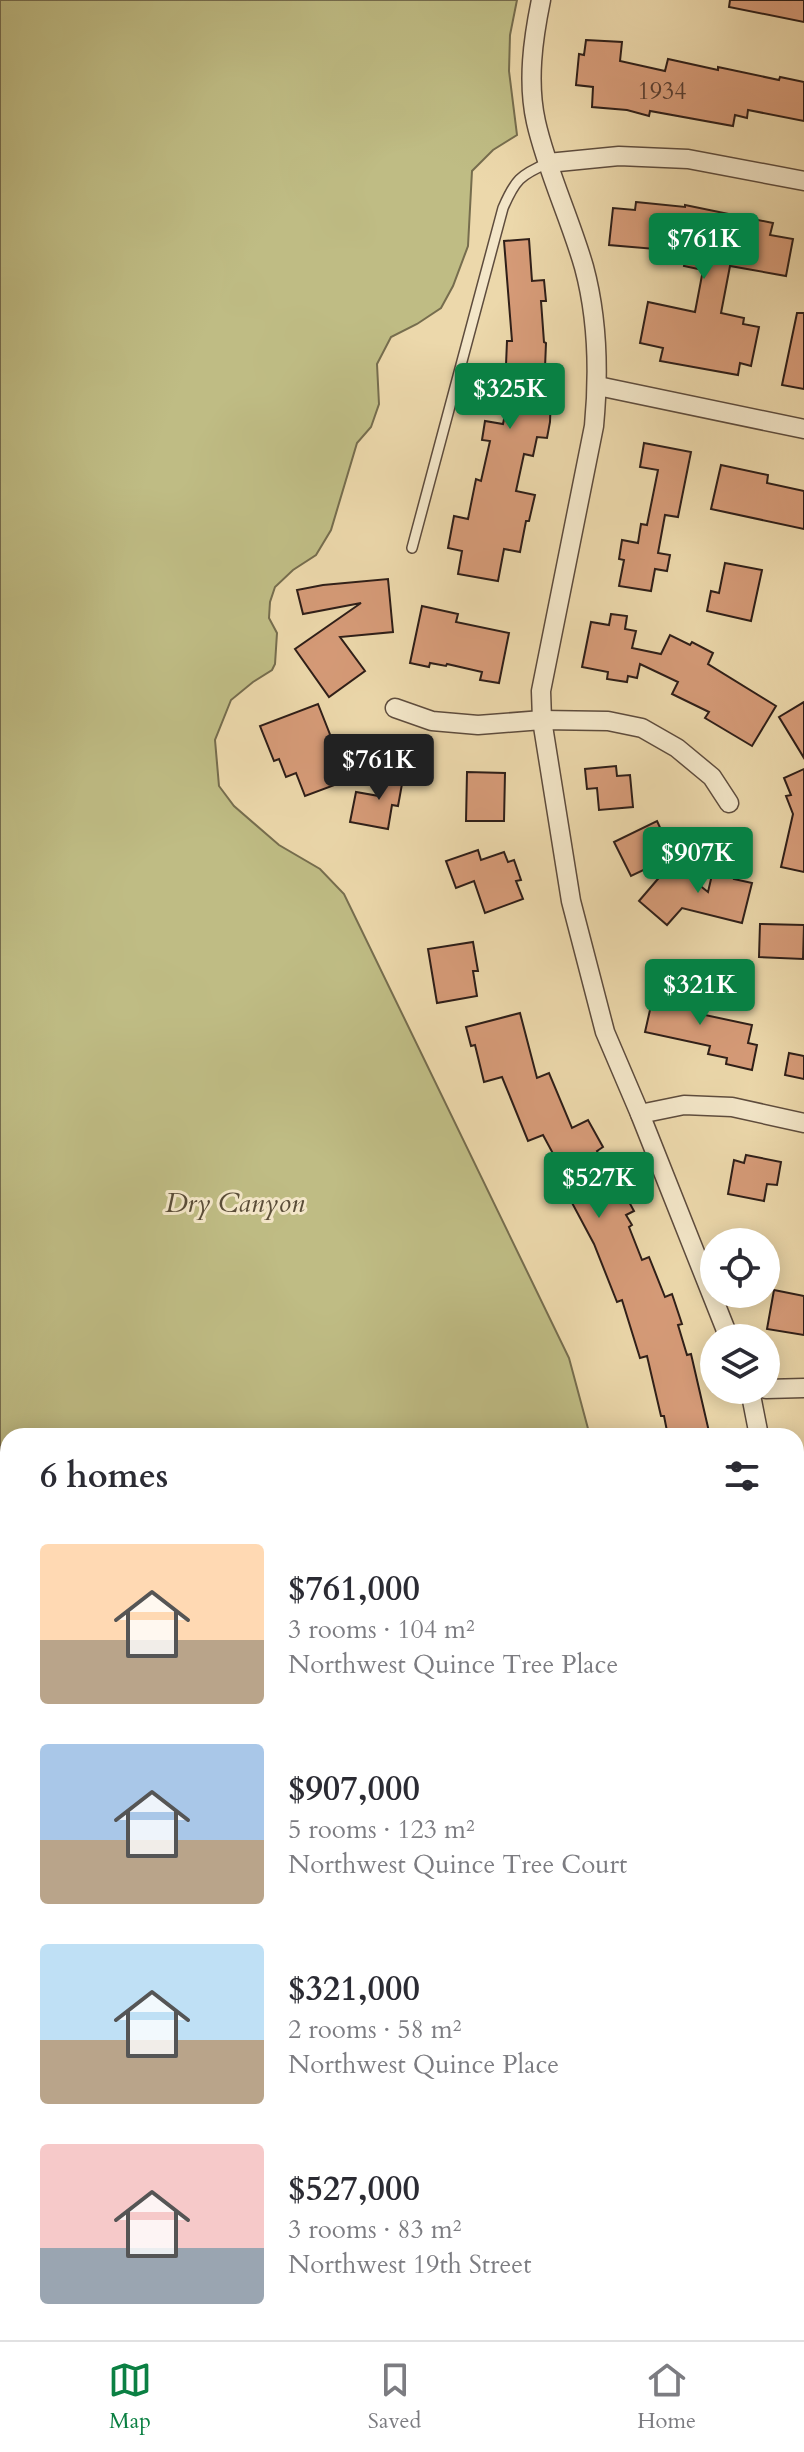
<!DOCTYPE html>
<html lang="en">
<head>
<meta charset="utf-8">
<style>
	:root { --surface:#fff; --page:#f7f7f7; --text:#2b2b33; --muted:#7c7c81; --line:#e1e1e2; --accent:#0b8043 }
	body { margin:0; font-family:Cardo,serif; background:var(--page); color:var(--text); height:100vh; display:flex; flex-direction:column; font-size:30px; white-space:nowrap }
	* { box-sizing:border-box; margin:0 }
	p { font-size:26px; color:var(--muted) }
	.icon { flex:none; width:44px; height:44px; fill:none; stroke:currentColor; stroke-width:2; stroke-linecap:round; stroke-linejoin:round }
	.map { position:relative; flex:1; overflow:hidden }
	.panel { position:absolute; left:0px; top:1428px; width:804px; height:912px; display:flex; flex-direction:column; background:var(--surface); border-radius:24px 24px 0 0; box-shadow:0 4px 20px #0003 }
	.panel>* { flex:none }
	.buttons { position:absolute; left:700px; top:1228px; display:grid; gap:16px }
	.buttons a { display:grid; place-items:center; width:80px; height:80px; border-radius:50%; background:var(--surface); box-shadow:0 4px 20px #0003; font-size:40px }
	.price { position:absolute; translate:-50% -68px; padding:0 18px; border-radius:8px; background:var(--accent); color:#fff; font-size:26px; line-height:52px; filter:drop-shadow(0 2px 4px #0008) }
	.price::after { content:''; position:absolute; left:50%; top:48px; width:24px; height:18px; margin-left:-12px; background:inherit; clip-path:polygon(0 0,100% 0,50% 100%) }
	.price.active { background:#222; color:#fff }
	ul { padding:0; list-style:none }
	li { display:flex; align-items:center; gap:24px; height:200px; padding:0 40px }
	li span { display:grid; place-items:center; flex:none; width:224px; height:160px; border-radius:8px; color:#555 }
	li>.icon { margin-inline-start:auto }
	span .icon { width:96px; height:96px; fill:#fffc; stroke-width:1 }
	li b { font-size:34px }
	h2 { display:flex; justify-content:space-between; align-items:center; height:96px; padding:0 40px; font-size:34px }
	.tab-bar { display:flex; justify-content:space-around; align-items:center; height:112px; border-top:2px solid var(--line); background:var(--surface); font-size:22px; color:var(--muted) }
	.tab-bar a { display:grid; justify-items:center; gap:4px }
	.tab-bar .active { color:var(--accent) }
	.map>svg:first-child { display:block }
</style>
</head>
<body>
<div class="map">
<svg width="804" height="2340" viewBox="0 0 804 2340">
	<rect width="100%" height="100%" fill="#ecd8ab"/>
	<filter id="stains"><feTurbulence type="fractalNoise" baseFrequency=".0025" numOctaves="4"/><feColorMatrix values="0 0 0 0 .2 0 0 0 0 .09 0 0 0 0 .02 0 0 0 .5 -.17"/></filter>
	<radialGradient id="worn" r=".72"><stop offset=".6" stop-color="#630" stop-opacity="0"/><stop offset="1" stop-color="#630" stop-opacity=".3"/></radialGradient>
	<polygon fill="#bfbc84" stroke="#766d4e" stroke-width="2" points="0,0 517,0 510,35 509,71 517,135 493,150 472,171 468,246 453,286 441,308 417,324 391,337 377,364 379,404 371,427 357,443 331,530 316,555 293,570 275,587 270,602 269,618 277,633 275,664 272,670 253,682 231,700 215,740 219,786 234,806 279,845 320,869 344,894 569,1358 590,1436 8,1436 8,1692 0,1690"/>
	<g fill="#d69b78" stroke="#2e1e18" stroke-width="2">
		<polygon points="730,0 804,0 804,22 729,7"/>
		<polygon points="586,40 622,42 620,61 665,71 668,59 718,70 718,67 779,80 780,77 804,82 804,121 748,110 747,118 735,115 733,126 650,111 649,116 627,110 592,107 593,87 576,85 579,54 584,55"/>
		<polygon points="636,202 685,207 685,205 773,223 770,235 793,239 786,276 730,266 721,313 744,318 743,324 759,327 751,366 740,363 738,375 660,361 663,348 640,343 648,302 695,312 703,270 684,266 690,232 657,226 655,249 609,245 613,208 635,210"/>
		<polygon points="529,239 532,281 544,280 546,301 541,301 544,342 546,343 545,368 552,369 550,422 547,438 537,437 533,456 524,454 516,491 535,495 529,521 526,521 520,552 504,549 498,581 458,574 462,551 448,548 454,516 468,519 476,479 481,481 490,441 482,440 485,421 503,424 510,390 505,389 507,341 512,341 504,241"/>
		<polygon points="797,313 804,313 804,389 782,385"/>
		<polygon points="644,443 691,452 678,517 665,515 658,553 670,555 667,571 655,569 651,591 619,586 624,560 619,559 622,540 638,543 641,524 647,525 658,470 640,467"/>
		<polygon points="721,465 768,475 767,483 804,491 804,529 711,509"/>
		<polygon points="725,563 762,570 751,621 707,611 711,591 719,593"/>
		<polygon points="388,579 393,632 340,637 365,671 329,697 295,649 361,603 303,614 297,590 323,585"/>
		<polygon points="422,606 458,614 456,622 509,633 499,683 480,680 482,672 447,664 446,666 430,663 429,667 410,663"/>
		<polygon points="611,614 627,616 625,629 636,631 632,648 661,654 670,635 690,645 692,642 713,653 708,664 776,706 752,746 705,718 709,712 672,694 678,682 640,664 637,678 628,676 627,682 607,679 608,672 582,667 591,622 609,625"/>
		<polygon points="804,702 804,758 779,717"/>
		<polygon points="318,704 348,780 305,796 296,773 286,777 279,759 274,761 260,726"/>
		<polygon points="616,766 617,776 630,775 633,807 599,810 597,788 587,789 585,769"/>
		<polygon points="383,769 404,773 398,806 392,805 388,829 350,822 356,792 379,796"/>
		<polygon points="804,769 804,872 781,867 793,814 786,796 791,795 784,778"/>
		<polygon points="467,772 505,773 504,821 466,821"/>
		<polygon points="657,821 673,856 631,876 614,842"/>
		<polygon points="478,850 481,860 504,852 508,862 514,860 521,880 516,881 523,899 485,913 474,881 456,888 446,861"/>
		<polygon points="675,859 679,869 708,892 714,866 736,872 734,879 752,883 742,923 682,908 667,925 639,901"/>
		<polygon points="760,924 804,925 803,959 759,957"/>
		<polygon points="473,942 478,971 473,971 477,996 437,1003 428,949"/>
		<polygon points="655,988 709,1000 705,1015 752,1025 748,1043 757,1045 752,1070 726,1064 727,1058 708,1054 710,1046 645,1032"/>
		<polygon points="520,1013 537,1078 549,1073 572,1128 588,1120 603,1147 597,1151 613,1179 616,1178 634,1211 626,1215 632,1225 629,1227 642,1260 649,1257 665,1297 672,1294 682,1324 678,1325 687,1355 691,1354 710,1436 668,1436 664,1416 661,1416 647,1356 640,1358 622,1300 617,1302 594,1244 571,1201 577,1198 543,1135 528,1141 502,1077 484,1082 475,1045 471,1046 466,1027"/>
		<polygon points="789,1053 804,1056 804,1079 785,1075"/>
		<polygon points="746,1155 781,1162 777,1185 767,1184 764,1201 728,1194 734,1160 744,1163"/>
		<polygon points="774,1290 804,1296 804,1335 767,1329"/>
	</g>
	<g fill="none" stroke-linecap="round" stroke-linejoin="round">
		<g stroke="#5e4c3d" stroke-width="12">
			<g id="lane">
				<path d="M412,548L503,208C515,180 520,175 548,163"/>
				<polyline points="564,2332 570,2340"/>
			</g>
		</g>
		<g stroke="#5e4c3d" stroke-width="21">
			<g id="street">
				<path d="M541,0C533,39 527,82 536,122C547,171 570,218 584,267C598,319 599,373 594,426L541,691L542,720L571,901L605,1032L640,1114L729,1338"/>
				<polyline points="548,163 619,156 688,159 804,181"/>
				<polyline points="598,386 804,429"/>
				<polyline points="395,708 432,721 478,725 542,720 608,721 642,728 677,748 712,777 729,803"/>
				<polyline points="640,1114 684,1105 732,1107 804,1123"/>
				<polyline points="766,1389 804,1388"/>
				<polyline points="750,1390 759,1436"/>
				<polyline points="796,1642 804,1644"/>
				<polyline points="796,1815 804,1817"/>
				<polyline points="796,2207 804,2223"/>
			</g>
		</g>
		<use href="#lane" stroke="#f3e6c8" stroke-width="9"/>
		<use href="#street" stroke="#f3e6c8" stroke-width="18"/>
	</g>
	<g text-anchor="middle" stroke-width="6" stroke-linejoin="round" paint-order="stroke">
		<g font-size="24" fill="#583d30">
			<text x="662" y="99">1934</text>
		</g>
		<g font-size="28" font-style="italic" fill="#5a4d38" stroke="#f3e6c8">
			<text x="235" y="1212">Dry Canyon</text>
		</g>
	</g>
	<rect width="100%" height="100%" filter="url(#stains)"/>
	<rect width="100%" height="100%" fill="url(#worn)"/>
</svg>
<div class="buttons">
<a><svg class="icon" aria-label="locate" viewBox="0 0 24 24"><circle cx="12" cy="12" r="6"/><path d="M12 2v4M12 18v4M2 12h4M18 12h4"/></svg></a>
<a><svg class="icon" aria-label="layers" viewBox="0 0 24 24"><path d="M12 4l9 5-9 5-9-5zM3 14l9 5 9-5"/></svg></a>
</div>
<b class="price" style="left:704px;top:281px">$761K</b>
<b class="price" style="left:510px;top:431px">$325K</b>
<b class="price active" style="left:379px;top:802px">$761K</b>
<b class="price" style="left:698px;top:895px">$907K</b>
<b class="price" style="left:700px;top:1027px">$321K</b>
<b class="price" style="left:599px;top:1220px">$527K</b>
<section class="panel">
<h2>6 homes<svg class="icon" aria-label="filters" viewBox="0 0 24 24"><path d="M4 7h16M4 17h16"/><circle cx="9" cy="7" r="2"/><circle cx="15" cy="17" r="2"/></svg></h2>
<ul>
<li><span style="background:linear-gradient(#ffd9b3 60%,#b9a48a 0)"><svg class="icon" aria-label="home" viewBox="0 0 24 24"><path d="M3 11l9-7 9 7M6 9v11h12V9"/></svg></span><div><b>$761,000</b><p>3 rooms · 104 m²</p><p>Northwest Quince Tree Place</p></div></li>
<li><span style="background:linear-gradient(#a9c7e8 60%,#b9a48a 0)"><svg class="icon" aria-label="home" viewBox="0 0 24 24"><path d="M3 11l9-7 9 7M6 9v11h12V9"/></svg></span><div><b>$907,000</b><p>5 rooms · 123 m²</p><p>Northwest Quince Tree Court</p></div></li>
<li><span style="background:linear-gradient(#bfe0f5 60%,#b9a48a 0)"><svg class="icon" aria-label="home" viewBox="0 0 24 24"><path d="M3 11l9-7 9 7M6 9v11h12V9"/></svg></span><div><b>$321,000</b><p>2 rooms · 58 m²</p><p>Northwest Quince Place</p></div></li>
<li><span style="background:linear-gradient(#f6c9c9 65%,#9aa5b1 0)"><svg class="icon" aria-label="home" viewBox="0 0 24 24"><path d="M3 11l9-7 9 7M6 9v11h12V9"/></svg></span><div><b>$527,000</b><p>3 rooms · 83 m²</p><p>Northwest 19th Street</p></div></li>
</ul>
</section>
</div>
<nav class="tab-bar">
<a class="active"><svg class="icon" aria-label="map" viewBox="0 0 24 24"><path d="M3 6l6-2 6 2 6-2v14l-6 2-6-2-6 2zM9 4v14M15 6v14"/></svg>Map</a>
<a><svg class="icon" aria-label="saved" viewBox="0 0 24 24"><path d="M7 4h10v16l-5-4-5 4z"/></svg>Saved</a>
<a><svg class="icon" aria-label="home" viewBox="0 0 24 24"><path d="M3 11l9-7 9 7M6 9v11h12V9"/></svg>Home</a>
</nav>
</body>
</html>
